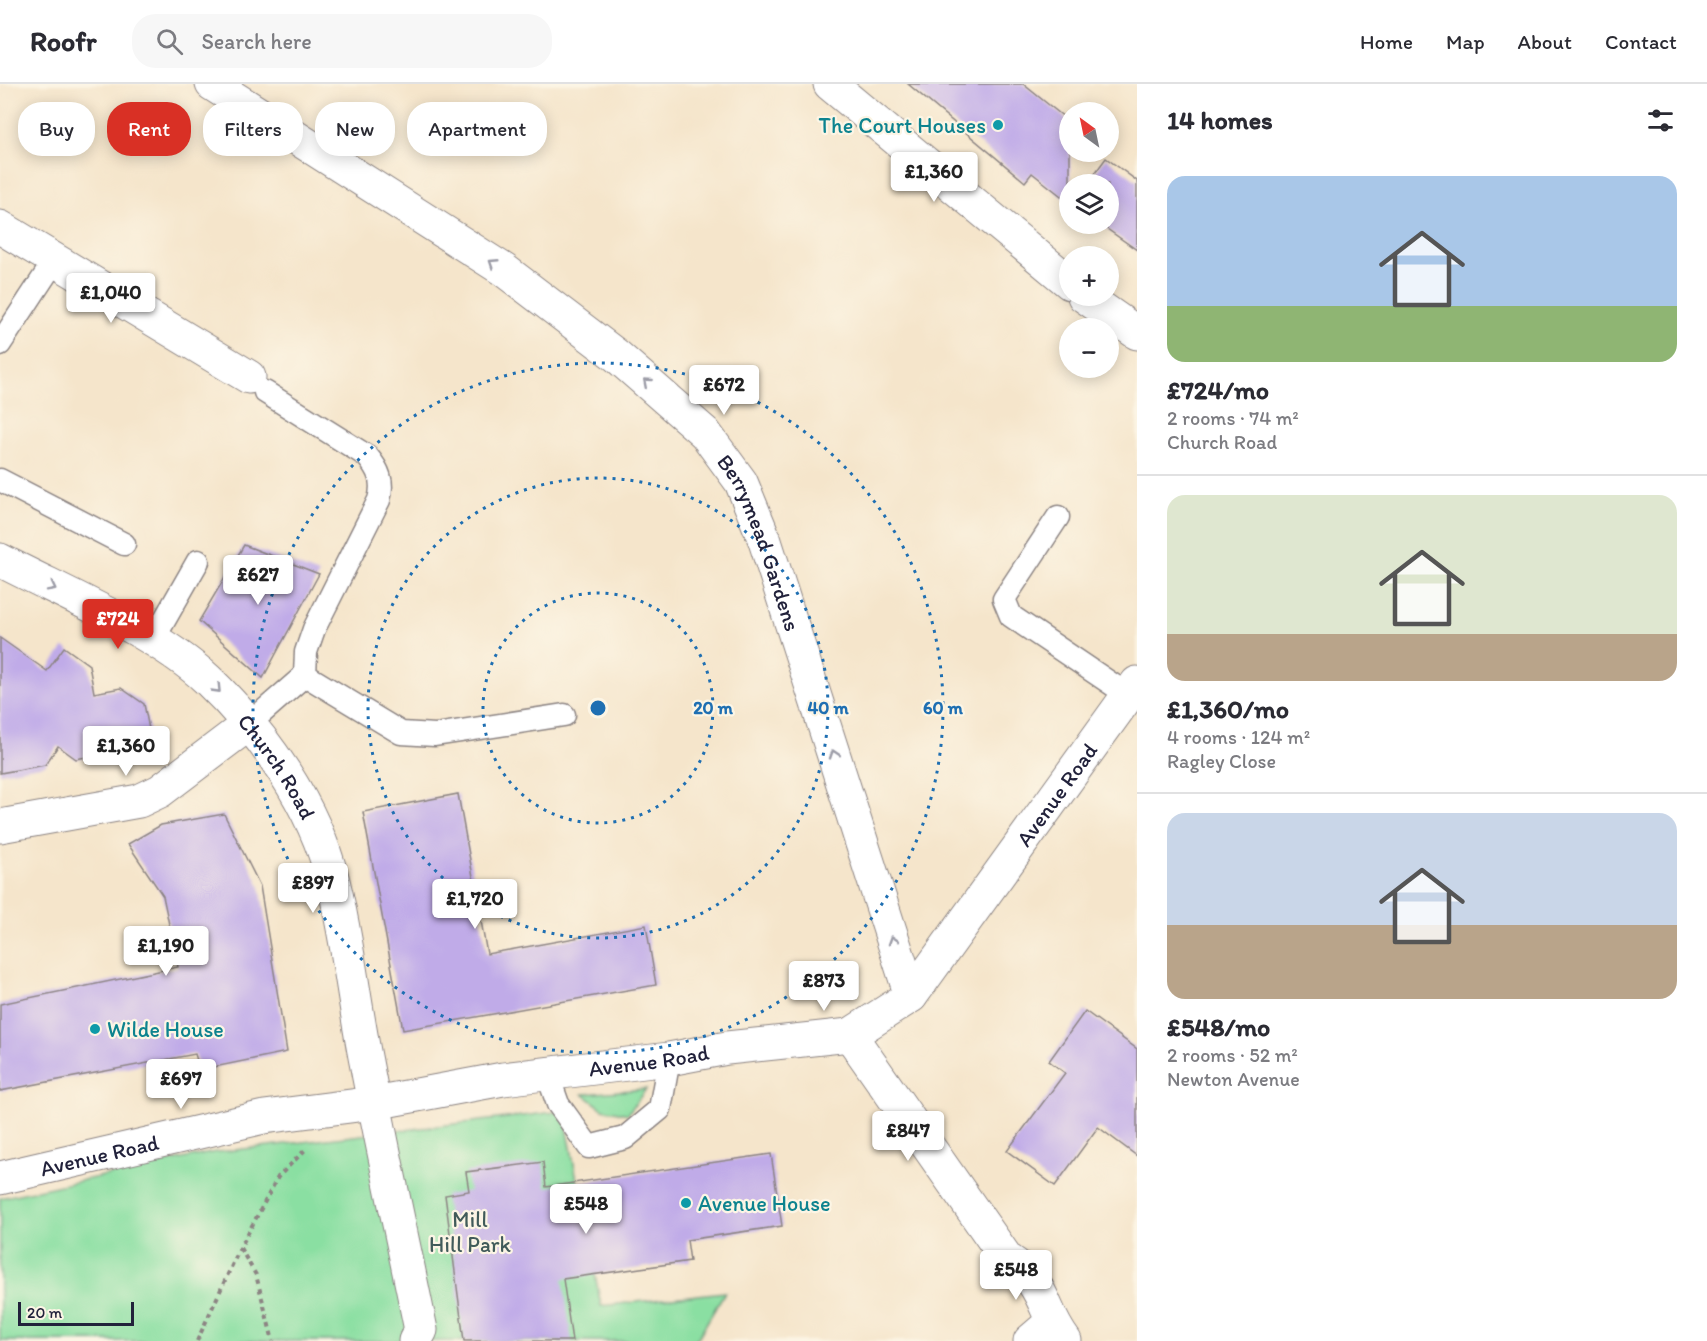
<!DOCTYPE html>
<html lang="en">
<head>
<meta charset="utf-8">
<style>
	:root { --surface:#fff; --page:#f7f7f7; --text:#2b2b33; --muted:#7c7c81; --line:#e1e1e2; --accent:#d93025 }
	body { margin:0; font-family:Itim,sans-serif; background:var(--page); color:var(--text); height:100vh; display:flex; flex-direction:column; font-size:22px; white-space:nowrap }
	* { box-sizing:border-box; margin:0 }
	p { font-size:20px; color:var(--muted) }
	.icon { flex:none; width:33px; height:33px; fill:none; stroke:currentColor; stroke-width:2; stroke-linecap:round; stroke-linejoin:round }
	.map { position:relative; flex:1; overflow:hidden }
	.side { display:flex; flex-direction:column; background:var(--surface); width:570px }
	.side>* { flex:none }
	.hud { position:absolute; left:18px; top:18px; width:570px; height:54px; display:flex; gap:12px }
	.needle { width:39px; rotate:327deg }
	.controls { position:absolute; left:1059px; top:18px; display:grid; gap:12px }
	.controls a { display:grid; place-items:center; width:60px; height:60px; border-radius:50%; background:var(--surface); box-shadow:0 3px 15px #0003; font-size:30px }
	.scale { position:absolute; left:18px; bottom:15px; width:116px; box-sizing:border-box; padding-left:6px; border:3px solid #22223b; border-top:0; font-size:16px; line-height:21px; white-space:nowrap; color:#22223b; -webkit-text-stroke:4px #fcf5e5; paint-order:stroke }
	.price { position:absolute; translate:-50% -51px; padding:0 14px; border-radius:6px; background:#fff; color:#222; font-size:20px; line-height:39px; filter:drop-shadow(0 2px 3px #0008) }
	.price::after { content:''; position:absolute; left:50%; top:36px; width:18px; height:14px; margin-left:-9px; background:inherit; clip-path:polygon(0 0,100% 0,50% 100%) }
	.price.active { background:var(--accent); color:#fff }
	ul { padding:0; list-style:none }
	li { display:grid; align-content:center; gap:12px; height:318px; padding:0 30px }
	li+li { border-top:2px solid var(--line) }
	li span { display:grid; place-items:center; height:186px; border-radius:18px; color:#555 }
	li>.icon { margin-inline-start:auto }
	span .icon { width:108px; height:108px; fill:#fffc; stroke-width:1 }
	li b { font-size:26px }
	h2 { display:flex; justify-content:space-between; align-items:center; height:72px; padding:0 30px; font-size:26px }
	.chip { padding:0 21px; border-radius:24px; background:var(--surface); box-shadow:0 3px 15px #0003; font-size:21px; line-height:54px }
	.chip.active { background:var(--accent); color:#fff }
	header { display:flex; align-items:center; gap:36px; box-sizing:border-box; height:84px; padding:0 30px; background:var(--surface); border-bottom:2px solid var(--line) }
	header strong { font-size:28px }
	nav { display:flex; gap:33px; margin-inline-start:auto; font-size:21px }
	.search { width:420px; height:54px; background:var(--page); display:flex; align-items:center; gap:15px; box-sizing:border-box; padding:0 21px; border-radius:24px; color:var(--muted); font-size:22px }
	main { display:flex; flex:1; min-height:0 }
	.map>svg:first-child { display:block }
</style>
</head>
<body>
<header>
<strong>Roofr</strong>
<div class="search"><svg class="icon" aria-label="search" viewBox="0 0 24 24"><circle cx="10" cy="10" r="6"/><path d="M15 15l6 6"/></svg>Search here</div>
<nav><a>Home</a><a>Map</a><a>About</a><a>Contact</a></nav>
</header>
<main>
<div class="map">
<svg width="1137" height="1257" viewBox="0 0 1137 1257">
	<rect width="100%" height="100%" fill="#fcf5e5"/>
	<filter id="ink" filterUnits="userSpaceOnUse"><feTurbulence type="fractalNoise" baseFrequency=".0167" numOctaves="2"/><feDisplacementMap in="SourceGraphic" scale="12" xChannelSelector="R" yChannelSelector="G"/><feConvolveMatrix kernelMatrix="1 2 1 2 8 2 1 2 1" color-interpolation-filters="sRGB"/></filter>
	<filter id="wash" filterUnits="userSpaceOnUse"><feTurbulence type="fractalNoise" baseFrequency=".008" numOctaves="4" result="noise"/><feDisplacementMap in="SourceGraphic" scale="24" xChannelSelector="R" yChannelSelector="G"/><feGaussianBlur stdDeviation="1.35" result="paint"/><feColorMatrix in="noise" values="0 0 0 0 0 0 0 0 0 0 0 0 0 0 0 0 0 1.4 0 .05"/><feComposite in="paint" operator="in"/></filter>
	<g filter="url(#wash)">
		<rect width="100%" height="100%" fill="#f5e5cb"/>
		<g fill="#8adfa2" stroke="#56806e" stroke-width="1.5">
			<polygon points="646,1005 628,1030 603,1025 583,1010"/>
			<polygon points="564,1027 601,1222 725,1208 696,1257 0,1257 0,1114 210,1069"/>
		</g>
		<g id="blocks">
			<g fill="#c0abe8">
				<polygon points="908,0 1023,0 1070,38 1070,119 1032,89 1025,98"/>
				<polygon points="1106,74 1137,97 1137,166 1100,140 1108,140 1108,100 1087,100"/>
				<polygon points="244,461 319,490 263,594 199,537"/>
				<polygon points="0,554 47,587 64,563 89,581 94,609 121,604 144,620 152,660 76,675 58,662 45,681 0,689"/>
				<polygon points="458,710 487,870 646,841 656,901 403,946 363,728"/>
				<polygon points="224,730 260,802 287,968 200,986 195,970 0,1007 0,920 178,883 163,812 128,760 161,741"/>
				<polygon points="1085,927 1137,965 1137,1072 1098,1043 1055,1102 1007,1067 1065,989 1049,977"/>
				<polygon points="771,1070 782,1142 687,1156 690,1177 563,1195 572,1257 464,1257 445,1111 469,1107 466,1088 543,1078 546,1103"/>
			</g>
		</g>
	</g>
	<g filter="url(#ink)">
		<use href="#blocks" fill-opacity="0" stroke="#8c8483" stroke-width="1.5"/>
		<g fill="none" stroke-linecap="round" stroke-linejoin="round">
			<g stroke="#8c8483" stroke-width="25">
				<g id="lane">
					<polyline points="0,260 55,176"/>
					<path d="M265,308L367,372C379,386 384,398 379,416L314,545L306,568L305,591"/>
					<polyline points="0,396 124,460"/>
					<polyline points="1058,433 1004,515 1011,532 1128,611"/>
					<polyline points="153,556 198,477"/>
					<polyline points="250,639 305,591 401,649 435,651 564,631"/>
					<polyline points="547,989 558,1020 589,1063 625,1054 660,1025 669,975"/>
				</g>
			</g>
			<g stroke="#8c8483" stroke-width="35">
				<g id="street">
					<path id="s1" d="M212,0L504,186L617,272L705,349L741,398L764,454L911,912"/>
					<polyline points="0,143 249,293"/>
					<path id="s2" d="M0,476C63,509 157,548 208,596C264,650 314,721 333,797C348,857 354,918 366,978C383,1068 403,1157 421,1246L415,1257"/>
					<polyline points="0,742 139,717 160,707 250,639"/>
					<path d="M850,951L1007,1175C1048,1201 1040,1224 1065,1257"/>
					<path id="s3" d="M0,1094L264,1033L374,1019L503,995L669,975L727,964L850,951L911,912L1137,599"/>
					<polyline points="1030,1257 1051,1239"/>
				</g>
			</g>
			<g stroke="#8c8483" stroke-width="35">
				<g id="secondary">
					<polyline points="830,0 1070,199"/>
					<polyline points="1084,212 1137,249"/>
				</g>
			</g>
			<g stroke="#8c8483" stroke-width="4" stroke-dasharray="4.5 4.5" stroke-linecap="butt">
				<polyline points="240,1164 256,1191 273,1257"/>
				<polyline points="197,1257 240,1164 278,1093 305,1066"/>
			</g>
			<use href="#lane" stroke="#fff" stroke-width="22"/>
			<use href="#street" stroke="#fff" stroke-width="33"/>
			<use href="#secondary" stroke="#fff" stroke-width="33"/>
		</g>
		<defs><path id="oneway-chevron" d="M-2-3.5L2.5 0L-2 3.5" fill="none" stroke-width="1.6" stroke-linecap="round" stroke-linejoin="round" transform="scale(1.5)"/></defs>
		<g stroke="#9c9ca7">
			<use href="#oneway-chevron" transform="translate(493 179) rotate(-147)"/>
			<use href="#oneway-chevron" transform="translate(647 298) rotate(-139)"/>
			<use href="#oneway-chevron" transform="translate(52 503) rotate(27)"/>
			<use href="#oneway-chevron" transform="translate(217 605) rotate(46)"/>
			<use href="#oneway-chevron" transform="translate(834 670) rotate(-108)"/>
			<use href="#oneway-chevron" transform="translate(893 856) rotate(-108)"/>
		</g>
	</g>
	<g fill="none" stroke="#1f6fb2" stroke-width="3" stroke-dasharray="3 6">
		<circle cx="598" cy="624" r="115"/>
		<circle cx="598" cy="624" r="230"/>
		<circle cx="598" cy="624" r="345"/>
	</g>
	<g fill="#0f9aa8" stroke="#fcf5e5" stroke-width="2">
		<circle cx="998" cy="41" r="6"/>
		<circle cx="95" cy="945" r="6"/>
		<circle cx="686" cy="1119" r="6"/>
	</g>
	<g text-anchor="middle" stroke-width="4.5" stroke-linejoin="round" paint-order="stroke">
		<g font-size="22" fill="#0d838f" stroke="#fcf5e5" text-anchor="start">
			<text x="986" y="49" text-anchor="end">The Court Houses</text>
			<text x="107" y="953">Wilde House</text>
			<text x="698" y="1127">Avenue House</text>
		</g>
		<g font-size="22" fill="#22223b" stroke="#fcf5e5">
			<text dy="8" stroke="none"><textPath href="#s1" startOffset="729">Berrymead Gardens</textPath></text>
			<text dy="8" stroke="none"><textPath href="#s2" startOffset="352">Church Road</textPath></text>
			<text dy="8" stroke="none"><textPath href="#s3" startOffset="1184">Avenue Road</textPath></text>
			<text dy="8" stroke="none"><textPath href="#s3" startOffset="660">Avenue Road</textPath></text>
			<text dy="8" stroke="none"><textPath href="#s3" startOffset="102">Avenue Road</textPath></text>
		</g>
		<g font-size="22" fill="#415b5a" stroke="#fcf5e5">
			<text x="470" y="1143">Mill<tspan x="470" dy="25">Hill Park</tspan></text>
		</g>
	</g>
	<circle cx="598" cy="624" r="9" fill="#1f6fb2" stroke="#fcf5e5" stroke-width="3"/>
	<g font-size="18" text-anchor="middle" font-weight="bold" fill="#1f6fb2" stroke="#fcf5e5" stroke-width="4.5" stroke-linejoin="round" paint-order="stroke">
		<text x="713" y="630">20 m</text>
		<text x="828" y="630">40 m</text>
		<text x="943" y="630">60 m</text>
	</g>
</svg>
<div class="controls">
<a><svg class="needle" viewBox="-14 -14 28 28"><path d="M0-13l5 13h-10z" fill="#e53935"/><path d="M0 13l5-13h-10z" fill="#7c7c81"/></svg></a>
<a><svg class="icon" aria-label="layers" viewBox="0 0 24 24"><path d="M12 4l9 5-9 5-9-5zM3 14l9 5 9-5"/></svg></a>
<a>+</a>
<a>−</a>
</div>
<div class="scale">20 m</div>
<b class="price" style="left:934px;top:119px">£1,360</b>
<b class="price" style="left:111px;top:240px">£1,040</b>
<b class="price" style="left:724px;top:332px">£672</b>
<b class="price" style="left:258px;top:522px">£627</b>
<b class="price active" style="left:118px;top:566px">£724</b>
<b class="price" style="left:126px;top:693px">£1,360</b>
<b class="price" style="left:313px;top:830px">£897</b>
<b class="price" style="left:475px;top:846px">£1,720</b>
<b class="price" style="left:166px;top:893px">£1,190</b>
<b class="price" style="left:824px;top:928px">£873</b>
<b class="price" style="left:181px;top:1026px">£697</b>
<b class="price" style="left:908px;top:1078px">£847</b>
<b class="price" style="left:586px;top:1151px">£548</b>
<b class="price" style="left:1016px;top:1217px">£548</b>
<div class="hud">
<a class="chip">Buy</a>
<a class="chip active">Rent</a>
<a class="chip">Filters</a>
<a class="chip">New</a>
<a class="chip">Apartment</a>
</div>
</div>
<section class="side">
<h2>14 homes<svg class="icon" aria-label="filters" viewBox="0 0 24 24"><path d="M4 7h16M4 17h16"/><circle cx="9" cy="7" r="2"/><circle cx="15" cy="17" r="2"/></svg></h2>
<ul>
<li><span style="background:linear-gradient(#a9c7e8 70%,#8fb573 0)"><svg class="icon" aria-label="home" viewBox="0 0 24 24"><path d="M3 11l9-7 9 7M6 9v11h12V9"/></svg></span><div><b>£724/mo</b><p>2 rooms · 74 m²</p><p>Church Road</p></div></li>
<li><span style="background:linear-gradient(#dfe7d0 75%,#b9a48a 0)"><svg class="icon" aria-label="home" viewBox="0 0 24 24"><path d="M3 11l9-7 9 7M6 9v11h12V9"/></svg></span><div><b>£1,360/mo</b><p>4 rooms · 124 m²</p><p>Ragley Close</p></div></li>
<li><span style="background:linear-gradient(#c9d6e8 60%,#b9a48a 0)"><svg class="icon" aria-label="home" viewBox="0 0 24 24"><path d="M3 11l9-7 9 7M6 9v11h12V9"/></svg></span><div><b>£548/mo</b><p>2 rooms · 52 m²</p><p>Newton Avenue</p></div></li>
</ul>
</section>
</main>
</body>
</html>
